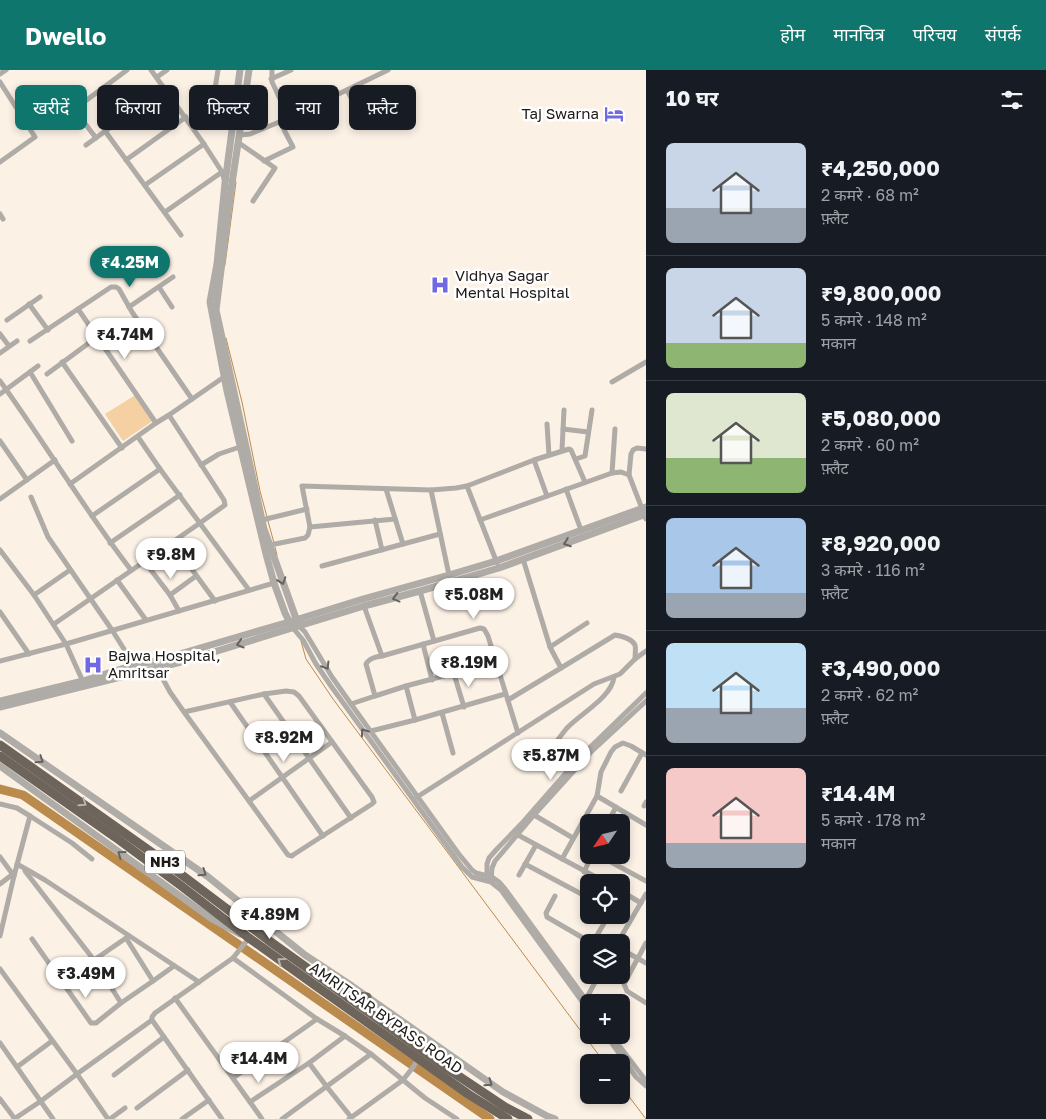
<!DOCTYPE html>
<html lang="hi">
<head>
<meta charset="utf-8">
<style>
	:root { --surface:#171b24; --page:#20242c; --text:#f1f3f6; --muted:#9ea1a6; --line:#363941; --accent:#0f766e }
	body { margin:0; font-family:"Golos Text","Noto Sans Devanagari",sans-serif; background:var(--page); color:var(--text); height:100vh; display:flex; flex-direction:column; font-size:19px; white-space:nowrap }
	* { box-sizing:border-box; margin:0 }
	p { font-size:16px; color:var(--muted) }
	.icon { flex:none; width:28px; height:28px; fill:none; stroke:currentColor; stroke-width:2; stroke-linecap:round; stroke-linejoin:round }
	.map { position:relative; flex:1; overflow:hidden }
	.sheet { display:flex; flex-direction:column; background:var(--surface); width:400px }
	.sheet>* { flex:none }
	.banner { position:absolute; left:15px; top:15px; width:475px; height:45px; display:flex; gap:10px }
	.needle { width:32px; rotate:235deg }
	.buttons { position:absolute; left:580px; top:744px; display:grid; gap:10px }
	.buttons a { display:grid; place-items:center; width:50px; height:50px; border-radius:8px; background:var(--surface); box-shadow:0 2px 8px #0003; font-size:25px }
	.price { position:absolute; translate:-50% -42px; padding:0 11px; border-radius:18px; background:#fff; color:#222; font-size:16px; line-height:32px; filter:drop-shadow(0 1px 2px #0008) }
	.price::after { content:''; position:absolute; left:50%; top:30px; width:15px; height:11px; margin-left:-8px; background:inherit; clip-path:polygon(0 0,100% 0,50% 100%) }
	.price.selected { background:var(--accent); color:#fff }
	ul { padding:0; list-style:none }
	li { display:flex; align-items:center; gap:15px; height:125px; padding:0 20px }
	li+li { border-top:1px solid var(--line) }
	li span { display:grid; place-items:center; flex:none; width:140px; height:100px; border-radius:8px; color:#555 }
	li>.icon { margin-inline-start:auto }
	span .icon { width:60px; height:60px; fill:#fffc; stroke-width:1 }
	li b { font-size:21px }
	h2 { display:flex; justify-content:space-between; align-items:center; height:60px; padding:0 20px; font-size:21px }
	.tag { padding:0 18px; border-radius:8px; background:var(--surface); box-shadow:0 2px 8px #0003; font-size:18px; line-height:45px }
	.tag.selected { background:var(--accent); color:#fff }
	header { display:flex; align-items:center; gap:30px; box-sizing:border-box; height:70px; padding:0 25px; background:var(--accent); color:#fff }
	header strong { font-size:24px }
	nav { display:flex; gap:28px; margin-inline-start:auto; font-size:18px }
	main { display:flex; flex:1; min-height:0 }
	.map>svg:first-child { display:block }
</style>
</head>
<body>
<header>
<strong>Dwello</strong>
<nav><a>होम</a><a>मानचित्र</a><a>परिचय</a><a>संपर्क</a></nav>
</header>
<main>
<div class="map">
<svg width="646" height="1049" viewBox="0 0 646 1049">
	<rect width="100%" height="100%" fill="#fcf1e5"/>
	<polygon fill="#f4d0a3" points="137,324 154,350 123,371 105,344"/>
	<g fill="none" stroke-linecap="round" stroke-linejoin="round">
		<g stroke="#ba8b4d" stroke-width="1">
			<polyline points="225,195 236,112"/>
			<polyline points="226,268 242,332 260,421 267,447"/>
			<polyline points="268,451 274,473"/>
			<polyline points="275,477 277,485"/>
			<polyline points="301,571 306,589 333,629 604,992"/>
			<polyline points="621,1016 646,1049"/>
		</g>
		<polyline stroke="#ba8b4d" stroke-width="9" points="0,719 23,725 490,1049"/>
		<g stroke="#afaba6" stroke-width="5">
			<polyline points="151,0 204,74 222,102 224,109"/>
			<polyline points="272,0 272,12 289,48"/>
			<polyline points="0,4 6,0"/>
			<polyline points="157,7 167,0"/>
			<polyline points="271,9 291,0"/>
			<polyline points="0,12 35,67 0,92"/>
			<polyline points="347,20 361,47"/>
			<polyline points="213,31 218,0"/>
			<polyline points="105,61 181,165"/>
			<polyline points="240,65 250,64 289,48 388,0"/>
			<polyline points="96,68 77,43 76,38 127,0"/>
			<polyline points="239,73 275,98 253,131"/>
			<polyline points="86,75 165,18"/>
			<polyline points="126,90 186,47"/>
			<polyline points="264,91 293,77 280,52"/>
			<polyline points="145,115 204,74"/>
			<polyline points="165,142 222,102"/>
			<polyline points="0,144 3,149"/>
			<polyline points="159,217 172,237"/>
			<polyline points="29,234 48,260"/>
			<polyline points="129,237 173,207"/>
			<polyline points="78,239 156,353"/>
			<polyline points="7,250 40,227"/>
			<polyline points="0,264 9,276"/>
			<polyline points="30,271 111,217 116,217 119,219 132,242 192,329"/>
			<polyline points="0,283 17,271"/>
			<polyline points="62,292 122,378"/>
			<polyline points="30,302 72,371"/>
			<polyline points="47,304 97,267"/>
			<path d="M0,311C45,373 84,439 131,500"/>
			<polyline points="612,312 646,292"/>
			<polyline points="0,324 38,296"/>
			<polyline points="547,354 549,385"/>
			<polyline points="563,359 588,362"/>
			<polyline points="138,367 160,399 249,520"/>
			<polyline points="0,371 27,410"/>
			<polyline points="562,380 564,340"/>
			<polyline points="576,389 585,386 592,340"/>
			<polyline points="534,390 547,426"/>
			<polyline points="201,395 219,384 240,377"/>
			<polyline points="612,403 615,359"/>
			<polyline points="629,405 631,384 633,380 637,378 646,379"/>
			<polyline points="70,414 156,353 169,345 224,307"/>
			<polyline points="467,416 497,493"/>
			<polyline points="386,419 403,474"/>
			<polyline points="566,419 581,460"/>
			<polyline points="431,420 449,505"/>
			<polyline points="31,427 48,467 112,560 134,595 137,603"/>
			<polyline points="0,429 55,390"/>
			<polyline points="92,446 160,399"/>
			<polyline points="262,450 307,439"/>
			<polyline points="375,450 382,480"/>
			<polyline points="480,450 612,403 621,402 629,405 646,449"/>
			<polyline points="310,457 395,449"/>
			<polyline points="172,472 215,531"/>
			<polyline points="110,473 180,425"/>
			<polyline points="270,475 305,468 308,465 310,457 302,416 431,420 456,418 467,416 534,390 569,379 571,380 585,412"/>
			<polyline points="0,480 34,525 66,574 84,614"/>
			<polyline points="144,491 170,525 179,541"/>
			<polyline points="322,496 440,464"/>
			<polyline points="117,510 146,550"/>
			<polyline points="420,521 434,571"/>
			<polyline points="34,525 70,500"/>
			<polyline points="170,525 196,506"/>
			<polyline points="364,536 382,586 480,558 484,559 488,566 518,663"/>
			<polyline points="0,542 29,584"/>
			<polyline points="54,554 200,453 225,435 224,430 169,345"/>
			<polyline points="299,556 305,562 332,607 351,634 458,783 472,800 476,803 492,807 499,812 505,819 589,934"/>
			<polyline points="293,558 303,570 316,594 331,616 462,797 472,807 491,812 501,820 589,941"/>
			<polyline points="423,574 432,610"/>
			<polyline points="550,577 587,553"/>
			<polyline points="0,591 66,574 274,513"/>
			<polyline points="157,598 170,622 184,642 249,731 288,785 292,786 293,785 372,734 374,732 372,727 299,626 294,622 286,621 264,624 184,642"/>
			<path d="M561,598L615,565C621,566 632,569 635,575C636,579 635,585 635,589"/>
			<polyline points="454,604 464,637"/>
			<polyline points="264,624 351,748"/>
			<polyline points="375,626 406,616 496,592"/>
			<polyline points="508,630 561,598 550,577 523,489"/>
			<polyline points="230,632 323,766"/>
			<path d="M351,634L375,626L366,594C369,588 376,587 382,586"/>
			<polyline points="442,643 453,683"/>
			<polyline points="415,650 505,624"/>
			<polyline points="371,661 415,650 406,616"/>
			<path d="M525,682L535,693L540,691C550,681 558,669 567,658C580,644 612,627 614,607"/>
			<polyline points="621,721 642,683"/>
			<polyline points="597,726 646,755"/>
			<polyline points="417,727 594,614 620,604 635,589 646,581"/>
			<polyline points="249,731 332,672"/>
			<polyline points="0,734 17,738 30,746 14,806"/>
			<polyline points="644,736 646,732"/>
			<polyline points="534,745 573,768"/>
			<polyline points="30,746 72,773 92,789"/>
			<polyline points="608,752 616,737"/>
			<polyline points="518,765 605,812"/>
			<polyline points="598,785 646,811"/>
			<polyline points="0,787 14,806 0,866"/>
			<polyline points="562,789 597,726 601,702 611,682 615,677 623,673 631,676 646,685"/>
			<polyline points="17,794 45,810 199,912"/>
			<polyline points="525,794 589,828"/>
			<polyline points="25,801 94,890 121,933"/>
			<polyline points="584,802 592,785"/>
			<polyline points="519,805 536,775"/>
			<polyline points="487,808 487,794 489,788 496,780 524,751 579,688 646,623"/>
			<polyline points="491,810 492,798 495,791 534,745 591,682 646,631"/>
			<polyline points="0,814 13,804"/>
			<polyline points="621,821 641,833"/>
			<polyline points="555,826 546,843 547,847 590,872"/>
			<polyline points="126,868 153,911 174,896"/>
			<polyline points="32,869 91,953 96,953 121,933 153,911"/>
			<polyline points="593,872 609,845"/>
			<polyline points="618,872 646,824"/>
			<polyline points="646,873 624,914 627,921 646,933"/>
			<polyline points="621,879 646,893"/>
			<polyline points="233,888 317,949 345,966 371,984 425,1028 457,1049"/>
			<polyline points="0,899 77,1004 108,1049"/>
			<polyline points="62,912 129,866"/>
			<polyline points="175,928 250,1032"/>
			<polyline points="585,931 599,905"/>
			<polyline points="606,965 636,1007 646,1016"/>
			<polyline points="611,965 646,1011"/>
			<polyline points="0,973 53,1049"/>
			<polyline points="309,993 327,1017 351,1047"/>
			<polyline points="17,997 52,971"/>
			<polyline points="114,1005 164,967"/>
			<polyline points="233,1008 317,949"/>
			<polyline points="0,1029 15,1049"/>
			<polyline points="137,1038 188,1000"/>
			<polyline points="14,1049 41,1031 77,1004 152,950"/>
			<polyline points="110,1049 125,1038"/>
			<polyline points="182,1049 209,1030"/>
			<polyline points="222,1049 152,950 152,947 155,943 233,888 249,868"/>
			<polyline points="262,1049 250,1032 309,993 345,966"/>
			<polyline points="282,1049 371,984"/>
			<polyline points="349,1049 403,1010 414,996 418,988"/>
		</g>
		<g stroke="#afaba6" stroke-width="7">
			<polyline points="240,0 225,113 217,194 210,232 227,321 266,484 274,513 285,543 291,555"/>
			<polyline points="249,0 231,120 216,240 264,459 298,554"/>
			<polyline points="0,631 83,611 134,595 156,591 289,552 363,529 449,505 496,491 646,437"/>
			<polyline points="0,637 181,592 364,536 420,521 499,498 646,444"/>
			<polyline points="0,663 207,806 305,885 352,916 503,1022 547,1046 555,1049"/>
			<polyline points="0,696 212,849 240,864"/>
		</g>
		<g stroke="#6d645b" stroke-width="9">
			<polyline points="0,675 154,784 268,870 448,999 505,1037 528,1049"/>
			<polyline points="0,686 115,767 180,815 249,868 319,918 468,1024 508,1049"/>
			<polyline points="347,925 367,927"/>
		</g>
	</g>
	<defs><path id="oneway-chevron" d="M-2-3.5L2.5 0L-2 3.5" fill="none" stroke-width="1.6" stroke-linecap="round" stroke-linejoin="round" transform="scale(1.25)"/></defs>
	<g stroke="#66625e">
		<use href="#oneway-chevron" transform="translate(567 473) rotate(160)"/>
		<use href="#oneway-chevron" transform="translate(282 511) rotate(71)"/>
		<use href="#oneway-chevron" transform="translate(396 528) rotate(165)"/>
		<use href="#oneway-chevron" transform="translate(240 574) rotate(163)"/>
		<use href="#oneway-chevron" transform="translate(326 596) rotate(58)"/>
		<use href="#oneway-chevron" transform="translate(364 662) rotate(-126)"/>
		<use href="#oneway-chevron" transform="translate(40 690) rotate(34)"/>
		<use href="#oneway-chevron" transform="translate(121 784) rotate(-144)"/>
		<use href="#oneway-chevron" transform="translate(203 803) rotate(35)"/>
		<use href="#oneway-chevron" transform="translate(489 1013) rotate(35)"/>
	</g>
	<g stroke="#b6b2ad">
		<use href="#oneway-chevron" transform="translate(83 733) rotate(35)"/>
		<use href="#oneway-chevron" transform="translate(281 891) rotate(-144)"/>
	</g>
	<defs>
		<g id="hotel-bare" transform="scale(1.5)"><path d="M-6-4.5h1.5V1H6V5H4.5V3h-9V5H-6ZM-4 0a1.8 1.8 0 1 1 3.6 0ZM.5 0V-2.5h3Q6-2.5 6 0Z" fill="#7169e3" stroke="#fff" stroke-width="2.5" paint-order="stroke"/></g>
		<g id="hospital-bare" transform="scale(1.5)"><path d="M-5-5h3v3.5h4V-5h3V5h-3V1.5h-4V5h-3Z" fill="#7169e3" stroke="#fff" stroke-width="2.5" paint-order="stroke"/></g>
	</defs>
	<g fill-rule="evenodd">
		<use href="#hotel-bare" x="614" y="44"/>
		<use href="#hospital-bare" x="440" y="215"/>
		<use href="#hospital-bare" x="93" y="595"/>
	</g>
	<g text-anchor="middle" stroke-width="5" stroke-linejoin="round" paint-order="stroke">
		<rect fill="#fff" stroke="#625f5c" stroke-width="1" x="145" y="780.5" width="40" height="23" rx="4"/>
		<g font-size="14" font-weight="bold" fill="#1e1a16">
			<text x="165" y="797">NH3</text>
		</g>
		<g font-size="15" fill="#1e1a16" stroke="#fff" text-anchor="start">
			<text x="599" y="49" text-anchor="end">Taj Swarna</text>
			<text x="455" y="211">Vidhya Sagar<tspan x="455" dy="17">Mental Hospital</tspan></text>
			<text x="108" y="591">Bajwa Hospital,<tspan x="108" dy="17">Amritsar</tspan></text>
		</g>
		<g font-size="15" fill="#1e1a16" stroke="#fff">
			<text transform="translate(386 948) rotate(35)" y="5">AMRITSAR BYPASS ROAD</text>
		</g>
	</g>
</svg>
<div class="buttons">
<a><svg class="needle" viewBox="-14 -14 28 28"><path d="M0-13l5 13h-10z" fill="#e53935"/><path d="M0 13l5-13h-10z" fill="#9ea1a6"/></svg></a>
<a><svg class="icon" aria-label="locate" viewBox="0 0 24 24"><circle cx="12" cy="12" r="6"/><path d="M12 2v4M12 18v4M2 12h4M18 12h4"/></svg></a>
<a><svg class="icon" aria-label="layers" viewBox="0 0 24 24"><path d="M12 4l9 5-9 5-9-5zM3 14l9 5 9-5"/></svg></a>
<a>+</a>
<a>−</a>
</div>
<b class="price selected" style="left:130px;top:218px">₹4.25M</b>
<b class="price" style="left:125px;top:290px">₹4.74M</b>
<b class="price" style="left:171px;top:510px">₹9.8M</b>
<b class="price" style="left:474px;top:550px">₹5.08M</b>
<b class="price" style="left:469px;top:618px">₹8.19M</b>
<b class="price" style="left:284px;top:693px">₹8.92M</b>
<b class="price" style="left:551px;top:711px">₹5.87M</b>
<b class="price" style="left:270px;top:870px">₹4.89M</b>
<b class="price" style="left:86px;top:929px">₹3.49M</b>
<b class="price" style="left:259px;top:1014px">₹14.4M</b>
<div class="banner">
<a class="tag selected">खरीदें</a>
<a class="tag">किराया</a>
<a class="tag">फ़िल्टर</a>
<a class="tag">नया</a>
<a class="tag">फ़्लैट</a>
</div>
</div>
<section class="sheet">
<h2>10 घर<svg class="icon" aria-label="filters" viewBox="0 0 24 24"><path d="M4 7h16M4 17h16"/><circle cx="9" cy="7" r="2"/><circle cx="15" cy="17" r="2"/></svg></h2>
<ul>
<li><span style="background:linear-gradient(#c9d6e8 65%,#9aa5b1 0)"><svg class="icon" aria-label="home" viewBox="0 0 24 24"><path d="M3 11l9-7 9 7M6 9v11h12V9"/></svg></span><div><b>₹4,250,000</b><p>2 कमरे · 68 m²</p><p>फ़्लैट</p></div></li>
<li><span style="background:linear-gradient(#c9d6e8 75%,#8fb573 0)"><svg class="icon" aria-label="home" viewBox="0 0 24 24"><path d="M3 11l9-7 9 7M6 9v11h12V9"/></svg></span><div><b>₹9,800,000</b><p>5 कमरे · 148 m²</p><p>मकान</p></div></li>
<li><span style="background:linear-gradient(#dfe7d0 65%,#8fb573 0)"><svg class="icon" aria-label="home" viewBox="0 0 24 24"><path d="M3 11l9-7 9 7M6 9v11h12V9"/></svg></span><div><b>₹5,080,000</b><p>2 कमरे · 60 m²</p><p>फ़्लैट</p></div></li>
<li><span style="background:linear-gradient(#a9c7e8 75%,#9aa5b1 0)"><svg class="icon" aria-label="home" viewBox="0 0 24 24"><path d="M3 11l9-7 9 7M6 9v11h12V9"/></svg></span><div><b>₹8,920,000</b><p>3 कमरे · 116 m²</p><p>फ़्लैट</p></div></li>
<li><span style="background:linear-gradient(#bfe0f5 65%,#9aa5b1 0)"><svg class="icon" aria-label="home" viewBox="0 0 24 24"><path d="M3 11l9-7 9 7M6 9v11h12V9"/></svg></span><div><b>₹3,490,000</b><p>2 कमरे · 62 m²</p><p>फ़्लैट</p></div></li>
<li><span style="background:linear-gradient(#f6c9c9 75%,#9aa5b1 0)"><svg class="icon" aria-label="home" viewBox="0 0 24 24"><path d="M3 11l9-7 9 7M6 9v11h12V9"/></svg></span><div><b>₹14.4M</b><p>5 कमरे · 178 m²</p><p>मकान</p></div></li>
</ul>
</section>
</main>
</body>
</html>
